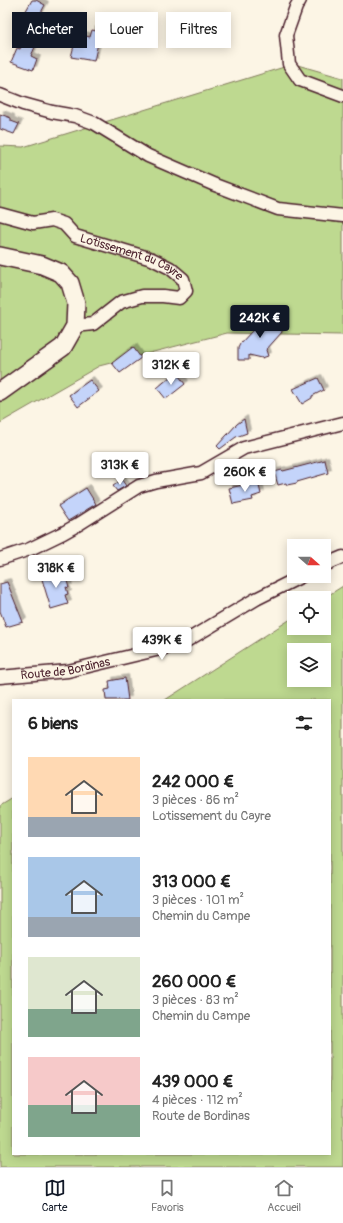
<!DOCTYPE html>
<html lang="fr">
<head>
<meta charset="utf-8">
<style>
	:root { --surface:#fff; --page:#f6f6f6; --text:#222; --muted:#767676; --line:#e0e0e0; --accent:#111827 }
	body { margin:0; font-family:Pangolin,sans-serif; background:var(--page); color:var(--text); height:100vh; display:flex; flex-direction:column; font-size:15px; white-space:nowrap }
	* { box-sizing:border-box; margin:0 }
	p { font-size:13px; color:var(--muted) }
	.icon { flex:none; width:22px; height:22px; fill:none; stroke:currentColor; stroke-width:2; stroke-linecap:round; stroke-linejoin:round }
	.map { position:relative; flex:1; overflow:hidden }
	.sheet { position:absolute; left:12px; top:699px; width:319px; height:456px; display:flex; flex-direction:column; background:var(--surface); border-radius:0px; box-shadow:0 2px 10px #0003 }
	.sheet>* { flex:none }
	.guide { position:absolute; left:12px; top:12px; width:319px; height:36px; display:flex; gap:8px }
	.needle { width:26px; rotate:111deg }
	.fabs { position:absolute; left:287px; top:539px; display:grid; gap:8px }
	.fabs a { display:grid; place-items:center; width:44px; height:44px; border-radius:0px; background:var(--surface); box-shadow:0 2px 10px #0003; font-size:20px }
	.price { position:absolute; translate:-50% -34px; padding:0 9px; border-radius:4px; background:#fff; color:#222; font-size:13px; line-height:26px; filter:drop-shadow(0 1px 2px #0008) }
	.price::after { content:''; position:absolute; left:50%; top:24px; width:12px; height:9px; margin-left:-6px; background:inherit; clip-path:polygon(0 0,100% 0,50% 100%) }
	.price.current { background:var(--accent); color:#fff }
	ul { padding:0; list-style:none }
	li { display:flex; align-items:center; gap:12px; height:100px; padding:0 16px }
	li span { display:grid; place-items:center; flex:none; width:112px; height:80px; border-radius:0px; color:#555 }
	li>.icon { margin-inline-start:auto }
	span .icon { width:48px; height:48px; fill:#fffc; stroke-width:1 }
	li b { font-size:17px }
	h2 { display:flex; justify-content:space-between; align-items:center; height:48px; padding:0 16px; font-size:17px }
	.tag { padding:0 14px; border-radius:0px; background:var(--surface); box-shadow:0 2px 10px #0003; font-size:14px; line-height:36px }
	.tag.current { background:var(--accent); color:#fff }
	.tabs { display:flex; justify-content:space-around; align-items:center; height:56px; border-top:1px solid var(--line); background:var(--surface); font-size:11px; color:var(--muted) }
	.tabs a { display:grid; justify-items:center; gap:2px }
	.tabs .current { color:var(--accent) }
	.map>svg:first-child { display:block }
</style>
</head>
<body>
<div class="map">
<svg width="343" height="1167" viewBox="0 0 343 1167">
	<defs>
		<filter id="shadow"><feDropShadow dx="3.5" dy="-3.5" stdDeviation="0" flood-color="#0004"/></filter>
	</defs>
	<rect width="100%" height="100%" fill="#fcf5e5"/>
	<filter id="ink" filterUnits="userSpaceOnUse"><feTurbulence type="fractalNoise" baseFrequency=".025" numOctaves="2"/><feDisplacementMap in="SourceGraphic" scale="8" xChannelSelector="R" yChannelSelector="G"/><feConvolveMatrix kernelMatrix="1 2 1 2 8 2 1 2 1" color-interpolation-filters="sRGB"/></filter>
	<g filter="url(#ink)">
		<g fill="#bed990" stroke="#847c5e" fill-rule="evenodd">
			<polygon points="294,64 343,78 343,335 227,333 99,366 0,423 0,146 23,147"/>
			<path d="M343,586V1167H0V806L13,798V1154H330V700H165L294,617V628H324V598ZM294,650H324V680H294Z"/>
		</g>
		<g fill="#c4d4fa" stroke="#4a1f2b" filter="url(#shadow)">
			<polygon points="32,0 36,0 45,5 37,20 34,18 29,28 19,23"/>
			<polygon points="92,30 104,33 101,44 98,43 94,61 71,57 77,34 90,37"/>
			<polygon points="23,42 35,47 31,56 37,59 33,70 11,62 17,48 20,49"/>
			<polygon points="0,114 11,118 11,121 19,124 14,134 0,129"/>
			<polygon points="271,316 280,323 282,332 266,350 268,356 262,358 249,355 249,360 238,360 238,348 240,344 265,317 268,319"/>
			<polygon points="133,347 141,358 120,373 112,363"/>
			<polygon points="176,372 185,384 166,399 157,388"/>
			<polygon points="318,378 324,390 312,396 312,398 302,404 293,389"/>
			<polygon points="90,380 99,391 78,407 69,395"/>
			<polygon points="244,419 247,433 236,437 220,449 217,446 237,424"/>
			<polygon points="325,460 328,473 297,482 297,483 287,485 286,483 278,485 274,472 282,470 283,471"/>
			<polygon points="122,480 126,486 117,491 113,486"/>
			<polygon points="258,482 261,494 252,497 253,500 233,504 229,488"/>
			<polygon points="86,488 96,504 68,521 58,506"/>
			<polygon points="64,570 69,588 66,587 68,594 65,595 68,604 51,609 41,576"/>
			<polygon points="7,582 23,622 6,627 0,611 0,584"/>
			<polygon points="125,678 128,700 106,700 105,690 110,689 109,681"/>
		</g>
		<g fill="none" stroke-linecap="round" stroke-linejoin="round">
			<g stroke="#4a1f2b" stroke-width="15">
				<g id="street">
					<polyline points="300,0 296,7 286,35 289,64 300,80 343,96"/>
					<polyline points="0,95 23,104 52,112 75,116 94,123 148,156 215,185 278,209 343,216"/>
					<path id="s1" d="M0,214L33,223L52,220L64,224L75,236L152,259L170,268L183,279L186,291L179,298L163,296H142L121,302L93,324L75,326"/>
					<polyline points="0,559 30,549 63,533 79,524 139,486 156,481 201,473 244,448 343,423"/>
					<polyline points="324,565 343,557"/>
					<path id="s2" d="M0,677L68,671L181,644L256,599L302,576"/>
				</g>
			</g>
			<g stroke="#4a1f2b" stroke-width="20">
				<polyline id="secondary" points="0,256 42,265 61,273 70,283 76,303 75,326 63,347 0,392"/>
			</g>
			<use href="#street" stroke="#fcf5e5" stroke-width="12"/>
			<use href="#secondary" stroke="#fcf5e5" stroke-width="17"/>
		</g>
	</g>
	<g text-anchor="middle" stroke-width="3.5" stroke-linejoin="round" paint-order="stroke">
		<g font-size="12" fill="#4a1f2b" stroke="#fcf5e5">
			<text dy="4" stroke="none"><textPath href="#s1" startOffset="143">Lotissement du Cayre</textPath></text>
			<text dy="4" stroke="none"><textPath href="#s2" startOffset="66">Route de Bordinas</textPath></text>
		</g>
	</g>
</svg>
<div class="fabs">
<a><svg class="needle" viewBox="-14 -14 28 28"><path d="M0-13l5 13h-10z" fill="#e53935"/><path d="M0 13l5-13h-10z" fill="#767676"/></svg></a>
<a><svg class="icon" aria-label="locate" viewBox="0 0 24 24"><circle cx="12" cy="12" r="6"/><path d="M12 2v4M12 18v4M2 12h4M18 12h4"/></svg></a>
<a><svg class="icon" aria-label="layers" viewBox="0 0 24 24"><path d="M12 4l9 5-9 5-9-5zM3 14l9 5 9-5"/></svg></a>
</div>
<b class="price current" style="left:260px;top:339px">242K €</b>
<b class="price" style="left:171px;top:386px">312K €</b>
<b class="price" style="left:120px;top:486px">313K €</b>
<b class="price" style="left:245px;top:493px">260K €</b>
<b class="price" style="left:56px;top:589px">318K €</b>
<b class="price" style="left:162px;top:661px">439K €</b>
<div class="guide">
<a class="tag current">Acheter</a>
<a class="tag">Louer</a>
<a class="tag">Filtres</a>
</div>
<section class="sheet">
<h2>6 biens<svg class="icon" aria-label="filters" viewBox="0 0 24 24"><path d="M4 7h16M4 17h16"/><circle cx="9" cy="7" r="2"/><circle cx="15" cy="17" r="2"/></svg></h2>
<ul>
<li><span style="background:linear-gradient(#ffd9b3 75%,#9aa5b1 0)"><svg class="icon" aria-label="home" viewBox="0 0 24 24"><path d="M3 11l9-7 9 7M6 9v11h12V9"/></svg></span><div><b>242 000 €</b><p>3 pièces · 86 m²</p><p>Lotissement du Cayre</p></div></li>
<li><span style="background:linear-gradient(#a9c7e8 75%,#9aa5b1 0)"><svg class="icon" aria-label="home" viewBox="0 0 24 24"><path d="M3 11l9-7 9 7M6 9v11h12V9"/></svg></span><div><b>313 000 €</b><p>3 pièces · 101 m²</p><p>Chemin du Campe</p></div></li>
<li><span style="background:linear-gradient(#dfe7d0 65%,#7fa58c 0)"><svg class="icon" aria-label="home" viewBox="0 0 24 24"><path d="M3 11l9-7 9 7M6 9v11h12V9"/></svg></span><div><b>260 000 €</b><p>3 pièces · 83 m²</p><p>Chemin du Campe</p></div></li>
<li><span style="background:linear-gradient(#f6c9c9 60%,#7fa58c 0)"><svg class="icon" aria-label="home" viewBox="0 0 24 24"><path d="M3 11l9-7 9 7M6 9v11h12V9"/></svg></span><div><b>439 000 €</b><p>4 pièces · 112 m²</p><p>Route de Bordinas</p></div></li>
</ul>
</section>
</div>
<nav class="tabs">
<a class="current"><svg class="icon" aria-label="map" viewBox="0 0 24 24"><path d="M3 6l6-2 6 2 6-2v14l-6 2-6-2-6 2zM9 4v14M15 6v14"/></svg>Carte</a>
<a><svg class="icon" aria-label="saved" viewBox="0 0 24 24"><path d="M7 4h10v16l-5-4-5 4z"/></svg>Favoris</a>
<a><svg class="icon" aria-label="home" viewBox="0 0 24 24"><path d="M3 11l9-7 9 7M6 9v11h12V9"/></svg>Accueil</a>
</nav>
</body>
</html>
